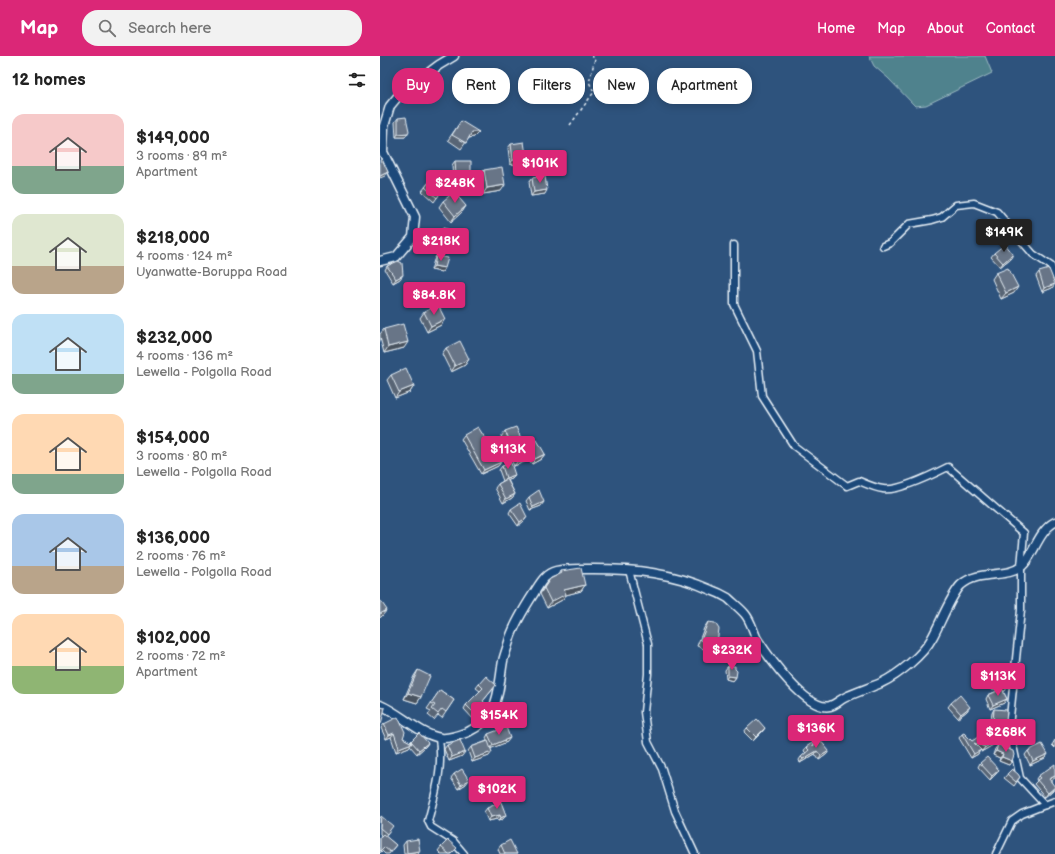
<!DOCTYPE html>
<html lang="en">
<head>
<meta charset="utf-8">
<style>
	:root { --surface:#fff; --page:#f2f2f2; --text:#222; --muted:#767676; --accent:#db2777 }
	body { margin:0; font-family:"Balsamiq Sans",sans-serif; background:var(--page); color:var(--text); height:100vh; display:flex; flex-direction:column; font-size:15px; white-space:nowrap }
	* { box-sizing:border-box; margin:0 }
	p { font-size:13px; color:var(--muted) }
	.icon { flex:none; width:22px; height:22px; fill:none; stroke:currentColor; stroke-width:2; stroke-linecap:round; stroke-linejoin:round }
	.map { position:relative; flex:1; overflow:hidden }
	.drawer { display:flex; flex-direction:column; background:var(--surface); width:380px }
	.drawer>* { flex:none }
	.top-card { position:absolute; left:12px; top:12px; width:380px; height:36px; display:flex; gap:8px }
	.price { position:absolute; translate:-50% -34px; padding:0 9px; border-radius:4px; background:var(--accent); color:#fff; font-size:13px; line-height:26px; filter:drop-shadow(0 1px 2px #0008) }
	.price::after { content:''; position:absolute; left:50%; top:24px; width:12px; height:9px; margin-left:-6px; background:inherit; clip-path:polygon(0 0,100% 0,50% 100%) }
	.price.selected { background:#222; color:#fff }
	ul { padding:0; list-style:none }
	li { display:flex; align-items:center; gap:12px; height:100px; padding:0 12px }
	li span { display:grid; place-items:center; flex:none; width:112px; height:80px; border-radius:12px; color:#555 }
	li>.icon { margin-inline-start:auto }
	span .icon { width:48px; height:48px; fill:#fffc; stroke-width:1 }
	li b { font-size:17px }
	h2 { display:flex; justify-content:space-between; align-items:center; height:48px; padding:0 12px; font-size:17px }
	.chip { padding:0 14px; border-radius:16px; background:var(--surface); box-shadow:0 2px 10px #0003; font-size:14px; line-height:36px }
	.chip.selected { background:var(--accent); color:#fff }
	header { display:flex; align-items:center; gap:24px; box-sizing:border-box; height:56px; padding:0 20px; background:var(--accent); color:#fff }
	header strong { font-size:19px }
	nav { display:flex; gap:22px; margin-inline-start:auto; font-size:14px }
	.search { width:280px; height:36px; background:var(--page); display:flex; align-items:center; gap:10px; box-sizing:border-box; padding:0 14px; border-radius:16px; color:var(--muted); font-size:15px }
	main { display:flex; flex:1; min-height:0 }
	.map>svg:first-child { display:block }
</style>
</head>
<body>
<header>
<strong>Map</strong>
<div class="search"><svg class="icon" aria-label="search" viewBox="0 0 24 24"><circle cx="10" cy="10" r="6"/><path d="M15 15l6 6"/></svg>Search here</div>
<nav><a>Home</a><a>Map</a><a>About</a><a>Contact</a></nav>
</header>
<main>
<section class="drawer">
<h2>12 homes<svg class="icon" aria-label="filters" viewBox="0 0 24 24"><path d="M4 7h16M4 17h16"/><circle cx="9" cy="7" r="2"/><circle cx="15" cy="17" r="2"/></svg></h2>
<ul>
<li><span style="background:linear-gradient(#f6c9c9 65%,#7fa58c 0)"><svg class="icon" aria-label="home" viewBox="0 0 24 24"><path d="M3 11l9-7 9 7M6 9v11h12V9"/></svg></span><div><b>$149,000</b><p>3 rooms · 89 m²</p><p>Apartment</p></div></li>
<li><span style="background:linear-gradient(#dfe7d0 65%,#b9a48a 0)"><svg class="icon" aria-label="home" viewBox="0 0 24 24"><path d="M3 11l9-7 9 7M6 9v11h12V9"/></svg></span><div><b>$218,000</b><p>4 rooms · 124 m²</p><p>Uyanwatte-Boruppa Road</p></div></li>
<li><span style="background:linear-gradient(#bfe0f5 75%,#7fa58c 0)"><svg class="icon" aria-label="home" viewBox="0 0 24 24"><path d="M3 11l9-7 9 7M6 9v11h12V9"/></svg></span><div><b>$232,000</b><p>4 rooms · 136 m²</p><p>Lewella - Polgolla Road</p></div></li>
<li><span style="background:linear-gradient(#ffd9b3 75%,#7fa58c 0)"><svg class="icon" aria-label="home" viewBox="0 0 24 24"><path d="M3 11l9-7 9 7M6 9v11h12V9"/></svg></span><div><b>$154,000</b><p>3 rooms · 80 m²</p><p>Lewella - Polgolla Road</p></div></li>
<li><span style="background:linear-gradient(#a9c7e8 65%,#b9a48a 0)"><svg class="icon" aria-label="home" viewBox="0 0 24 24"><path d="M3 11l9-7 9 7M6 9v11h12V9"/></svg></span><div><b>$136,000</b><p>2 rooms · 76 m²</p><p>Lewella - Polgolla Road</p></div></li>
<li><span style="background:linear-gradient(#ffd9b3 65%,#8fb573 0)"><svg class="icon" aria-label="home" viewBox="0 0 24 24"><path d="M3 11l9-7 9 7M6 9v11h12V9"/></svg></span><div><b>$102,000</b><p>2 rooms · 72 m²</p><p>Apartment</p></div></li>
</ul>
</section>
<div class="map">
<svg width="675" height="798" viewBox="0 0 675 798">
	<rect width="100%" height="100%" fill="#2e537d"/>
	<filter id="ink" filterUnits="userSpaceOnUse"><feTurbulence type="fractalNoise" baseFrequency=".025" numOctaves="2"/><feDisplacementMap in="SourceGraphic" scale="8" xChannelSelector="R" yChannelSelector="G"/><feConvolveMatrix kernelMatrix="1 2 1 2 8 2 1 2 1" color-interpolation-filters="sRGB"/></filter>
	<g filter="url(#ink)">
		<polygon fill="#50828d" stroke="#9cbac2" points="489,0 605,0 612,17 546,49 535,50 508,22 494,10"/>
		<g fill="none" stroke-linecap="round" stroke-linejoin="round">
			<g stroke="#e8f1f8" stroke-width="9">
				<g id="street">
					<path d="M354,189V248L377,295L382,340L414,390L467,430L479,425C486,428 495,432 503,433C518,436 554,418 568,411L644,477L641,511V554L629,671L640,722L665,749"/>
					<polyline points="503,190 510,187 529,168 552,164 562,161 576,149 594,147 617,156 653,198 671,210 675,221"/>
					<polyline points="249,514 268,588 268,618 264,656 268,686 282,713 295,755 315,798"/>
					<path d="M59,682C63,713 56,735 48,765L51,771L73,785L84,798"/>
					<polyline points="616,798 632,765 642,758 675,745"/>
				</g>
			</g>
			<g stroke="#e8f1f8" stroke-width="11">
				<g id="secondary">
					<polyline points="0,205 16,201 33,181 35,161 3,96 4,70 10,50 19,39 59,9 74,0"/>
					<path d="M0,649C20,657 40,679 61,682C70,683 80,679 88,676C98,671 107,664 112,655C120,639 120,621 123,605C125,597 128,590 130,582C135,567 145,551 154,537C160,528 164,518 176,515C187,512 201,513 213,513C254,513 294,517 331,534C337,536 343,539 348,542C353,547 360,552 365,558C371,565 373,575 377,583C388,600 427,656 450,650C455,649 461,643 466,641C477,636 489,632 501,627C518,619 543,599 552,582C560,568 571,539 581,529C599,513 627,523 642,510C654,499 658,475 675,466"/>
				</g>
			</g>
			<polyline stroke="#e8f1f8" stroke-width="1.5" stroke-dasharray="3 3" stroke-linecap="butt" points="190,69 214,36 209,26 215,3 212,0"/>
			<use href="#street" stroke="#1f4a7a" stroke-width="6"/>
			<use href="#secondary" stroke="#1f4a7a" stroke-width="8"/>
		</g>
		<g fill="#596574" stroke="#e8f1f8">
			<polygon points="18,62 28,77 25,81 16,81 15,66"/>
			<polygon points="81,65 94,81 89,82 81,93 68,84"/>
			<polygon points="131,88 145,109 130,108 128,92"/>
			<polygon points="75,105 88,124 73,124 72,109"/>
			<polygon points="104,114 121,135 103,138 100,120"/>
			<polygon points="152,122 165,138 151,140 149,126"/>
			<polygon points="50,125 63,133 54,146 42,135"/>
			<polygon points="63,145 86,150 82,156 71,166 59,151"/>
			<polygon points="63,172 72,186 70,190 58,188 61,176"/>
			<polygon points="614,197 631,202 620,211 611,201"/>
			<polygon points="56,200 62,216 51,214 54,204"/>
			<polygon points="7,210 20,223 13,227 5,214"/>
			<polygon points="659,216 672,232 662,236 656,220"/>
			<polygon points="616,217 634,237 621,243 612,223"/>
			<polygon points="44,256 61,269 47,276 40,262"/>
			<polygon points="4,273 24,292 4,297 0,281 0,278"/>
			<polygon points="66,292 89,303 85,309 71,316 62,298"/>
			<polygon points="11,319 34,330 30,336 15,342 7,324"/>
			<polygon points="125,375 145,391 165,398 161,403 152,408 149,404 134,410 121,381"/>
			<polygon points="84,379 105,382 121,406 118,410 101,418 81,383"/>
			<polygon points="122,410 135,419 132,423 128,424 135,438 132,442 123,447 115,432 118,428 123,425 119,414"/>
			<polygon points="149,441 161,450 150,454 146,445"/>
			<polygon points="131,453 147,461 144,465 138,470 129,457"/>
			<polygon points="181,515 205,529 201,535 186,539 182,544 167,552 160,538 170,523 179,519"/>
			<polygon points="328,566 333,592 329,591 326,594 317,590 324,572"/>
			<polygon points="348,610 356,621 353,625 346,623 345,614"/>
			<polygon points="614,611 625,635 623,635 627,643 624,647 610,653 606,643 608,639 619,634 607,632 610,617"/>
			<polygon points="38,614 41,641 37,647 24,643 34,620"/>
			<polygon points="99,628 113,633 103,645 105,654 95,665 84,653 86,649 100,635 96,632"/>
			<polygon points="60,634 74,644 62,662 58,659 54,664 48,659 51,655 47,653"/>
			<polygon points="571,647 587,655 578,662 568,651"/>
			<polygon points="614,653 625,676 628,678 625,682 601,696 602,695 600,694 598,698 591,702 579,682 582,678 592,685 607,686 617,670 610,670 612,657"/>
			<polygon points="4,668 23,682 30,686 31,685 48,687 45,691 37,698 30,690 29,691 16,696 11,681 6,683 1,672"/>
			<polygon points="367,672 385,672 382,676 373,685 364,676"/>
			<polygon points="108,678 127,686 111,692 109,700 92,706 88,695 91,691 107,685 106,682"/>
			<polygon points="675,684 675,692 672,689"/>
			<polygon points="67,689 82,700 69,705 64,693"/>
			<polygon points="618,689 629,709 619,705 620,702 613,699 615,693"/>
			<polygon points="433,690 447,698 439,704 435,698 420,707 419,704 421,701 426,697 424,695 426,691"/>
			<polygon points="648,695 668,698 665,702 650,709 645,699"/>
			<polygon points="600,707 619,714 616,718 610,724 598,711"/>
			<polygon points="632,713 640,721 634,730 624,722"/>
			<polygon points="74,718 86,728 78,733 71,722"/>
			<polygon points="658,720 671,725 673,734 665,741 654,728 657,725 656,723"/>
			<polygon points="107,752 126,759 123,763 118,765 117,763 108,765 104,756"/>
			<polygon points="0,761 10,774 5,780 16,789 9,798 5,798 2,795 0,797 0,781 1,779 0,778"/>
			<polygon points="26,785 38,798 24,798 23,789"/>
			<polygon points="121,789 137,798 120,798 118,793"/>
			<polygon points="61,791 72,798 61,798 58,795"/>
		</g>
		<g fill="#49525e" stroke="#e8f1f8">
			<polygon points="92,76 99,76 94,81 88,82"/>
			<polygon points="28,77 25,81 16,81 18,78"/>
			<polygon points="133,104 147,105 145,109 130,108"/>
			<polygon points="8,116 5,120 0,122 0,120"/>
			<polygon points="76,120 91,120 88,124 73,124"/>
			<polygon points="125,129 121,135 103,138 107,132"/>
			<polygon points="167,134 165,138 151,140 154,136"/>
			<polygon points="86,150 82,156 71,166 75,160"/>
			<polygon points="61,184 72,186 70,190 58,188"/>
			<polygon points="633,198 631,202 620,211 623,207"/>
			<polygon points="54,210 65,212 62,216 51,214"/>
			<polygon points="23,219 20,223 13,227 16,223"/>
			<polygon points="675,228 672,232 662,236 664,232"/>
			<polygon points="638,231 634,237 621,243 626,237"/>
			<polygon points="65,263 61,269 47,276 51,270"/>
			<polygon points="28,286 24,292 4,297 8,291"/>
			<polygon points="89,303 85,309 71,316 75,310"/>
			<polygon points="34,330 30,336 15,342 19,336"/>
			<polygon points="153,398 149,404 134,410 138,405"/>
			<polygon points="165,398 161,403 152,408 155,403"/>
			<polygon points="121,406 118,410 101,418 104,414"/>
			<polygon points="135,419 132,423 123,426 126,422"/>
			<polygon points="135,438 132,442 123,447 126,443"/>
			<polygon points="164,446 161,450 150,454 153,451"/>
			<polygon points="147,461 144,465 138,470 140,466"/>
			<polygon points="205,529 201,535 186,539 182,544 167,552 171,546 184,534"/>
			<polygon points="7,554 2,560 0,562 0,558"/>
			<polygon points="333,585 337,586 333,592 329,591 326,594 330,588"/>
			<polygon points="348,620 356,621 353,625 346,623"/>
			<polygon points="612,626 629,629 625,635 607,632"/>
			<polygon points="28,637 41,641 37,647 24,643"/>
			<polygon points="627,643 624,647 610,653 613,649"/>
			<polygon points="108,650 105,654 95,665 98,661"/>
			<polygon points="590,651 587,655 578,662 581,658"/>
			<polygon points="613,666 619,666 617,670 610,670"/>
			<polygon points="385,672 382,676 373,685 376,681"/>
			<polygon points="14,677 11,681 6,683 9,679"/>
			<polygon points="628,678 625,682 601,696 604,692"/>
			<polygon points="130,682 127,686 110,693 113,689"/>
			<polygon points="32,687 29,691 16,696 19,692"/>
			<polygon points="48,687 45,691 37,698 39,694"/>
			<polygon points="594,687 605,691 602,695 600,694 598,698 591,702 594,698"/>
			<polygon points="437,695 435,698 420,707 423,703"/>
			<polygon points="449,695 447,698 439,704 441,700"/>
			<polygon points="616,695 623,698 620,702 613,699"/>
			<polygon points="85,696 82,700 69,705 72,701"/>
			<polygon points="112,696 109,700 92,706 95,702"/>
			<polygon points="668,698 665,702 650,709 653,705"/>
			<polygon points="622,701 632,705 629,709 619,705"/>
			<polygon points="619,714 616,718 610,724 612,720"/>
			<polygon points="675,720 675,722 667,727 669,723"/>
			<polygon points="89,724 86,728 78,733 81,729"/>
			<polygon points="675,731 673,734 665,741 668,737"/>
			<polygon points="120,759 117,763 108,765 111,761"/>
			<polygon points="126,759 123,763 118,765 121,762"/>
			<polygon points="40,795 38,798 26,798 27,797"/>
		</g>
		<g fill="#687587" stroke="#e8f1f8">
			<polygon points="26,61 29,75 28,77 18,78 18,62"/>
			<polygon points="81,65 99,76 92,76 86,87 72,79"/>
			<polygon points="144,86 147,105 133,104 131,88"/>
			<polygon points="2,103 8,116 0,120 0,104"/>
			<polygon points="75,105 91,105 91,120 76,120"/>
			<polygon points="122,111 125,129 107,132 104,114"/>
			<polygon points="165,120 167,134 154,136 152,122"/>
			<polygon points="50,125 63,133 57,142 45,131"/>
			<polygon points="74,136 86,150 75,160 63,145"/>
			<polygon points="63,172 75,175 72,186 61,184"/>
			<polygon points="625,188 633,198 623,207 614,197"/>
			<polygon points="56,200 68,202 65,212 54,210"/>
			<polygon points="18,205 22,207 23,219 16,223 7,210"/>
			<polygon points="628,212 638,231 626,237 616,217"/>
			<polygon points="669,213 675,228 664,232 659,216"/>
			<polygon points="58,249 65,263 51,270 44,256"/>
			<polygon points="23,268 28,286 8,291 4,273"/>
			<polygon points="80,285 89,303 75,310 66,292"/>
			<polygon points="26,312 34,330 19,336 11,319"/>
			<polygon points="98,371 105,382 106,382 113,396 115,395 121,406 104,414 84,379"/>
			<polygon points="136,371 145,391 157,384 165,398 155,403 153,398 138,405 125,375"/>
			<polygon points="131,407 135,419 126,422 122,410"/>
			<polygon points="127,423 135,438 126,443 118,428"/>
			<polygon points="159,434 164,446 153,451 149,441"/>
			<polygon points="140,447 147,461 140,466 131,453"/>
			<polygon points="201,512 205,529 184,534 186,538 171,546 164,532 170,523 182,517 181,515"/>
			<polygon points="0,544 7,554 0,558"/>
			<polygon points="328,566 335,567 339,573 337,586 333,585 330,588 321,584"/>
			<polygon points="348,610 355,610 355,613 357,615 356,621 348,620"/>
			<polygon points="614,611 632,615 629,629 612,626"/>
			<polygon points="38,614 50,620 41,641 28,637"/>
			<polygon points="106,620 116,629 103,645 108,650 98,661 86,649 103,632 99,628"/>
			<polygon points="622,633 627,643 613,649 608,639"/>
			<polygon points="60,634 74,644 66,656 62,653 58,658 52,653 55,649 51,647"/>
			<polygon points="580,639 590,651 581,658 571,647"/>
			<polygon points="0,651 5,652 1,668 0,668"/>
			<polygon points="614,653 627,654 625,676 628,678 604,692 605,691 594,687 601,694 594,698 582,678 584,677 592,685 603,678 608,686 619,666 613,666"/>
			<polygon points="18,661 25,676 23,682 32,687 19,692 14,677 9,679 4,668"/>
			<polygon points="377,663 385,672 376,681 367,672"/>
			<polygon points="126,671 130,682 113,689 108,678"/>
			<polygon points="39,677 48,687 39,694 31,685"/>
			<polygon points="80,684 85,696 72,701 67,689"/>
			<polygon points="440,684 449,695 441,700 437,695 423,703 421,701 429,694 426,691 432,687 433,690"/>
			<polygon points="108,685 112,696 95,702 91,691"/>
			<polygon points="662,688 668,698 653,705 648,695"/>
			<polygon points="618,689 633,695 634,699 632,705 622,701 623,698 616,695"/>
			<polygon points="607,701 619,714 612,720 600,707"/>
			<polygon points="675,708 675,720 669,723 675,731 668,737 657,724 660,722 658,720"/>
			<polygon points="82,713 89,724 81,729 74,718"/>
			<polygon points="632,713 638,718 640,721 636,726 627,718"/>
			<polygon points="121,746 126,759 121,762 120,759 111,761 107,752"/>
			<polygon points="1,760 13,770 7,778 0,772"/>
			<polygon points="3,778 16,789 10,796 4,791 0,795 0,781"/>
			<polygon points="38,783 40,795 27,797 26,785"/>
			<polygon points="68,784 77,792 71,798 69,798 61,791"/>
			<polygon points="130,784 137,798 125,798 121,789"/>
		</g>
	</g>
</svg>
<b class="price" style="left:160px;top:128px">$101K</b>
<b class="price" style="left:75px;top:148px">$248K</b>
<b class="price selected" style="left:624px;top:197px">$149K</b>
<b class="price" style="left:61px;top:206px">$218K</b>
<b class="price" style="left:54px;top:260px">$84.8K</b>
<b class="price" style="left:128px;top:414px">$113K</b>
<b class="price" style="left:352px;top:615px">$232K</b>
<b class="price" style="left:618px;top:641px">$113K</b>
<b class="price" style="left:119px;top:680px">$154K</b>
<b class="price" style="left:436px;top:693px">$136K</b>
<b class="price" style="left:626px;top:697px">$268K</b>
<b class="price" style="left:117px;top:754px">$102K</b>
<div class="top-card">
<a class="chip selected">Buy</a>
<a class="chip">Rent</a>
<a class="chip">Filters</a>
<a class="chip">New</a>
<a class="chip">Apartment</a>
</div>
</div>
</main>
</body>
</html>
